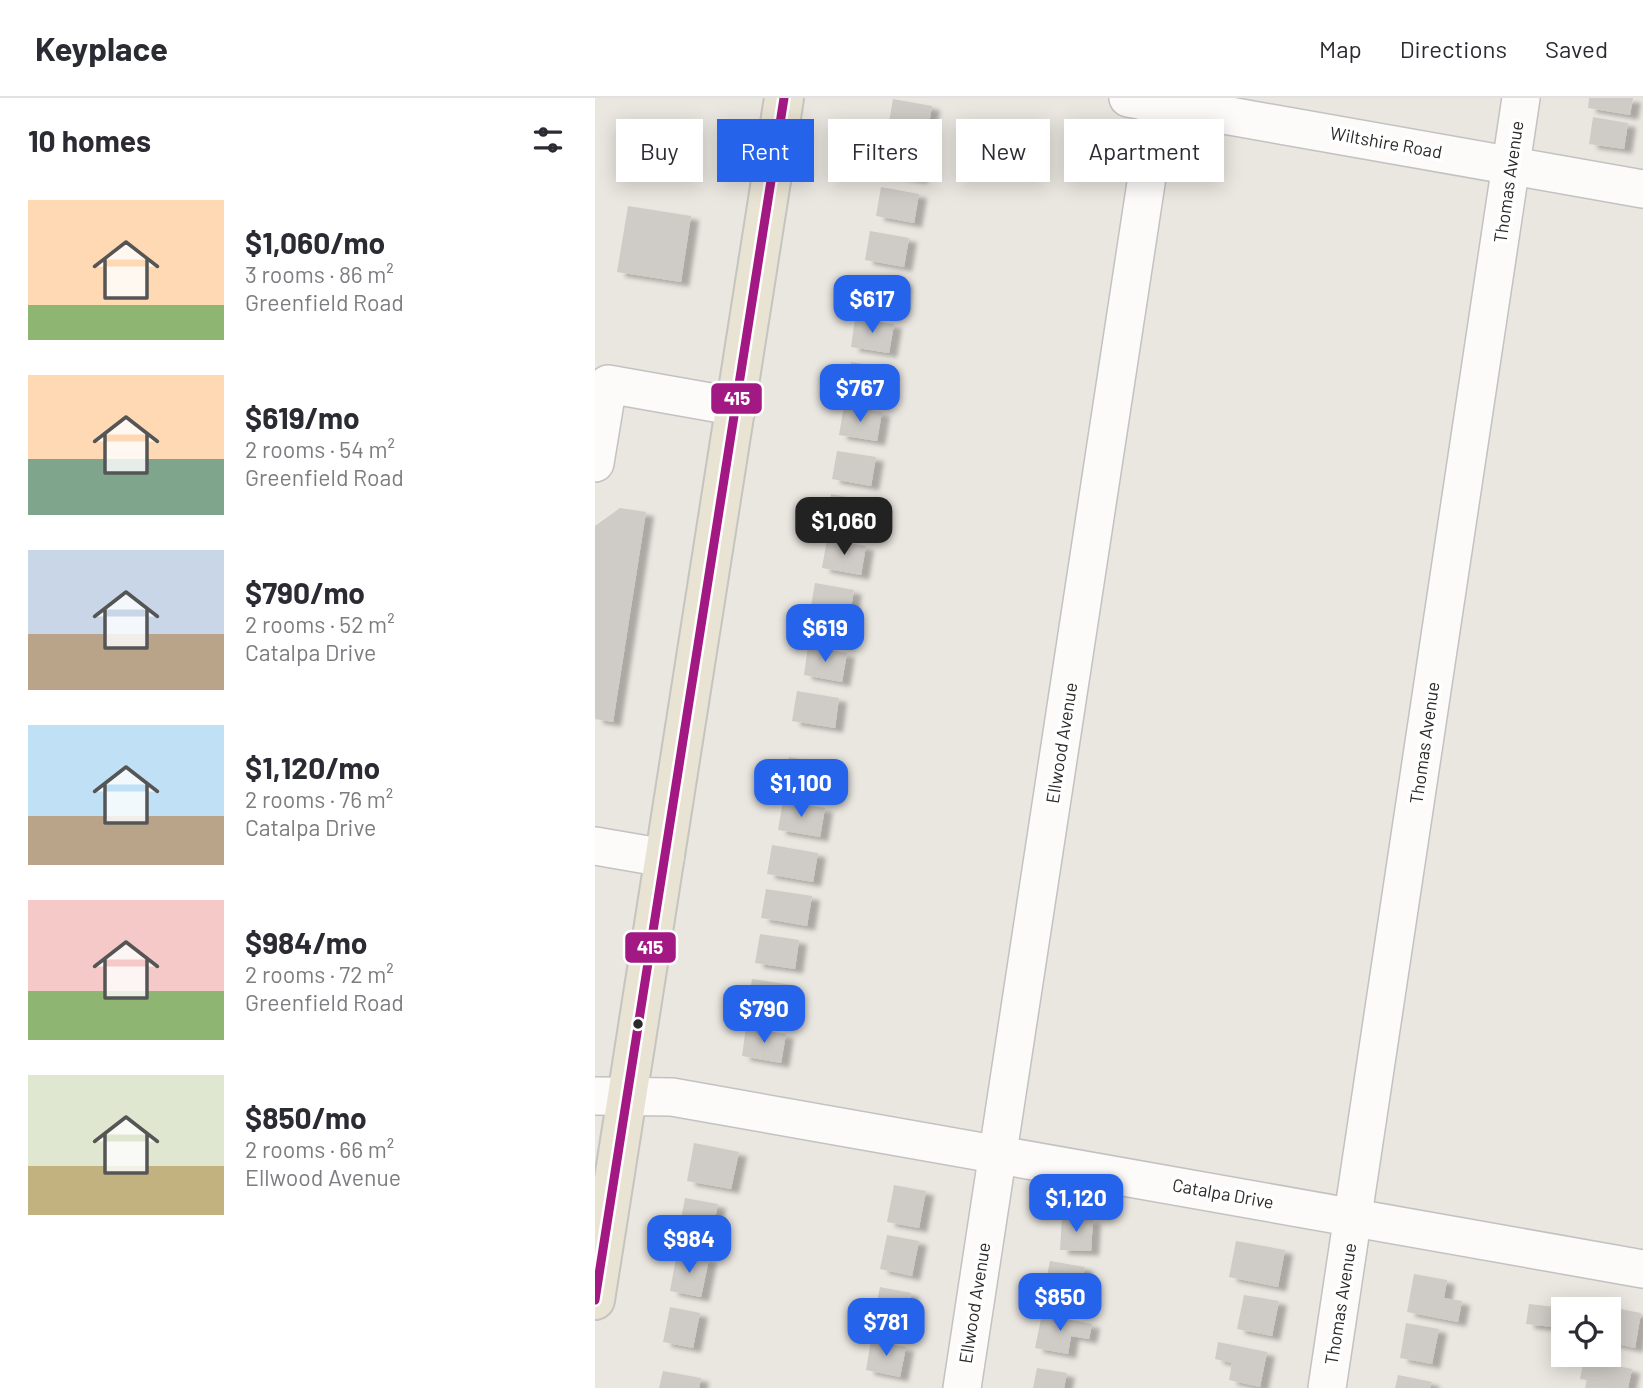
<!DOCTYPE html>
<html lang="en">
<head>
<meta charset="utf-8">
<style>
	:root { --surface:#fff; --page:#f2f2f3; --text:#2b2b33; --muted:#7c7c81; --line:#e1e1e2; --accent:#2563eb }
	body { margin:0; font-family:Barlow,sans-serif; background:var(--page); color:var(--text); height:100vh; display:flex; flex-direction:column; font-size:26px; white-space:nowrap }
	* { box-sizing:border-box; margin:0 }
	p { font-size:23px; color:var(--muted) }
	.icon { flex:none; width:38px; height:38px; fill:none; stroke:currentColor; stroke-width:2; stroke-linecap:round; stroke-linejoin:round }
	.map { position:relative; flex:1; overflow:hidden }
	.sheet { display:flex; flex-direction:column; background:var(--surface); width:595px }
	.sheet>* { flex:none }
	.top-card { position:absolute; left:21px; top:21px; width:665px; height:63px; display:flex; gap:14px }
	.fabs { position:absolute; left:956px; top:1199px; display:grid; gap:14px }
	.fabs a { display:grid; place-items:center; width:70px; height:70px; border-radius:0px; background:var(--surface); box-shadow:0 4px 18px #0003; font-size:35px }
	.price { position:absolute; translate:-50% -60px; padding:0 16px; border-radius:14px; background:var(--accent); color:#fff; font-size:23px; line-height:46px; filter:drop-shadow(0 2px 4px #0008) }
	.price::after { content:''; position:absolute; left:50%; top:42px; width:21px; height:16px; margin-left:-10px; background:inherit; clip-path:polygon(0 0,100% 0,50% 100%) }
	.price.selected { background:#222; color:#fff }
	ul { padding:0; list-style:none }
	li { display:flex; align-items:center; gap:21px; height:175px; padding:0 28px }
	li span { display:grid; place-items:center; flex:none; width:196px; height:140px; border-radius:0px; color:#555 }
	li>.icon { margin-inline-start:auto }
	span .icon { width:84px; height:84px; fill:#fffc; stroke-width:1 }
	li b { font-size:30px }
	h2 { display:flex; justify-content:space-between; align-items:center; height:84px; padding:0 28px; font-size:30px }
	.pill { padding:0 24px; border-radius:0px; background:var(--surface); box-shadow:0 4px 18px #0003; font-size:24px; line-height:63px }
	.pill.selected { background:var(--accent); color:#fff }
	header { display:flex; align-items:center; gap:42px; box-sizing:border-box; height:98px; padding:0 35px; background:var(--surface); border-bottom:2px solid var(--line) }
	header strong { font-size:33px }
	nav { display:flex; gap:38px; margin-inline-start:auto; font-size:24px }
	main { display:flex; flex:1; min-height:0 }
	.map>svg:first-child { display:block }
</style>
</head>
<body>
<header>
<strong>Keyplace</strong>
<nav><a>Map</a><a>Directions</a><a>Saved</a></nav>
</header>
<main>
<section class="sheet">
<h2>10 homes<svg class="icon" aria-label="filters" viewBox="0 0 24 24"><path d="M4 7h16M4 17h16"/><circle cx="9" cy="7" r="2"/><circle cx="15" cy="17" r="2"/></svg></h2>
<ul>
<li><span style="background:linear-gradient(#ffd9b3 75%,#8fb573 0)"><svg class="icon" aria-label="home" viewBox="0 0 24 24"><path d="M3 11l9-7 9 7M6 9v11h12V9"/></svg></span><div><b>$1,060/mo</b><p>3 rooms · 86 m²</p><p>Greenfield Road</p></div></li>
<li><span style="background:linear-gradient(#ffd9b3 60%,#7fa58c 0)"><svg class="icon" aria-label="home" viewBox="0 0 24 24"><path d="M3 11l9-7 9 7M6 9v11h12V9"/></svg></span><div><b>$619/mo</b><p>2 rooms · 54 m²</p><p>Greenfield Road</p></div></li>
<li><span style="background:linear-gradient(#c9d6e8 60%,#b9a48a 0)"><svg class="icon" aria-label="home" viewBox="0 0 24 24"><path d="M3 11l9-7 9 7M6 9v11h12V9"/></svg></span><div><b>$790/mo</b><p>2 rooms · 52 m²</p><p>Catalpa Drive</p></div></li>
<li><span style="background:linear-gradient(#bfe0f5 65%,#b9a48a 0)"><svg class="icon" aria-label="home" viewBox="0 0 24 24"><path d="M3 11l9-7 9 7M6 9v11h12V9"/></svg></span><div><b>$1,120/mo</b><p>2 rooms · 76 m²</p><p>Catalpa Drive</p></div></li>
<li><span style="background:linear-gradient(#f6c9c9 65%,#8fb573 0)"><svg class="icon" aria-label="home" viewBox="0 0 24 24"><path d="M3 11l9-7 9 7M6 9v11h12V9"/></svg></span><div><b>$984/mo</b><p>2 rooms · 72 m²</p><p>Greenfield Road</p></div></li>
<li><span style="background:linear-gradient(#dfe7d0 65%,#c2b280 0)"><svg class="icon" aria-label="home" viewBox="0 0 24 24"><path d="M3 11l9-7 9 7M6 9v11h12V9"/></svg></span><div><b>$850/mo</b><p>2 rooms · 66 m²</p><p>Ellwood Avenue</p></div></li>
</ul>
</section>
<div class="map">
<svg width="1048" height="1290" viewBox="0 0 1048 1290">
	<defs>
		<filter id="shadow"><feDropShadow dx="8" dy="4.5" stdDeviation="2" flood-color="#0004"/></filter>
	</defs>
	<rect width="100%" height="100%" fill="#eae6e0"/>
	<g fill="#cfccc7" filter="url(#shadow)">
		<polygon points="994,0 1038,0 1035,17 993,10"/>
		<polygon points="298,1 337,8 332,37 293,30"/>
		<polygon points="998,19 1033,25 1029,51 994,46"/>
		<polygon points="290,45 329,51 324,81 285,74"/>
		<polygon points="286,89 324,96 319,125 281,118"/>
		<polygon points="33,108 96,118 86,184 22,174"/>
		<polygon points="275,133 314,140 309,169 270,162"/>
		<polygon points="271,177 309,184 305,213 266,207"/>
		<polygon points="260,220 299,226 294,255 256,249"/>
		<polygon points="256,264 294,270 289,299 251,292"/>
		<polygon points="249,308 287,314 282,343 244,337"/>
		<polygon points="242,353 281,359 276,388 237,381"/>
		<polygon points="236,396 275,403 270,432 231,425"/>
		<polygon points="25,410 51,414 18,624 0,621 0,428"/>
		<polygon points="232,441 271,448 266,477 227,470"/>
		<polygon points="220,485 259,492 254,521 215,514"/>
		<polygon points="213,548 252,555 247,584 209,577"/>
		<polygon points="202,593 244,600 240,630 197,623"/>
		<polygon points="194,659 236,666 232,696 189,689"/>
		<polygon points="188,703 230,710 225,739 183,732"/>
		<polygon points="177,747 223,755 218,784 172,776"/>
		<polygon points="171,791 217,798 212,828 166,820"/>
		<polygon points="165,836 204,842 200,871 160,865"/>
		<polygon points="157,881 197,887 192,916 152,910"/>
		<polygon points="151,929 191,936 186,965 147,958"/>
		<polygon points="99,1045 144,1054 136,1091 92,1083"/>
		<polygon points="299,1087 331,1093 324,1130 292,1124"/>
		<polygon points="90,1100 123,1106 115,1144 83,1138"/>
		<polygon points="467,1120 498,1121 496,1153 465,1152"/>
		<polygon points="292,1137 324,1143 317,1178 285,1171"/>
		<polygon points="641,1143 690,1152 683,1189 634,1179"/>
		<polygon points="82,1155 114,1161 106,1199 75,1193"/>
		<polygon points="455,1163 490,1169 483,1204 448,1197"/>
		<polygon points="819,1176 852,1182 849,1200 867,1203 863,1224 812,1214"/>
		<polygon points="285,1189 316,1195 309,1230 278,1224"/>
		<polygon points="649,1197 684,1203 677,1238 642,1231"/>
		<polygon points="934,1206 960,1209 958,1229 931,1226"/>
		<polygon points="75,1209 105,1215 98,1250 68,1244"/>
		<polygon points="1014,1209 1046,1215 1040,1250 1013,1244"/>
		<polygon points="447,1216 497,1226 494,1241 476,1238 473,1256 440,1250"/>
		<polygon points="811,1225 844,1231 837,1266 805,1260"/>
		<polygon points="276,1242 311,1249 305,1279 271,1272"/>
		<polygon points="623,1244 672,1254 665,1289 634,1282 637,1265 620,1261"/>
		<polygon points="989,1261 1037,1271 1033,1290 990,1290 992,1282 985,1281"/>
		<polygon points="442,1270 472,1275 469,1290 438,1290"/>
		<polygon points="68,1273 106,1280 104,1290 64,1290"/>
		<polygon points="803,1277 837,1284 835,1290 800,1290"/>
	</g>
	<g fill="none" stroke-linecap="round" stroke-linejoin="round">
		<g stroke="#c3c2c2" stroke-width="40">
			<g id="minor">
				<polyline points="533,0 1048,91"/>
				<polyline points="0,365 13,286 143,309"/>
				<polyline points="0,748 70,760"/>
				<polyline points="0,998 77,999 1048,1171"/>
				<polyline points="367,1290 564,0"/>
				<polyline points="732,1290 926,0"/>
			</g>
		</g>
		<g stroke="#c5c4c1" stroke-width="42">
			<polyline id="major" points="0,1202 189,0"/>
		</g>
		<use href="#minor" stroke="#fcfbfa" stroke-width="37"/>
		<use href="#major" stroke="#e8e3d2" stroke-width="38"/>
		<g stroke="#fff" stroke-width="14">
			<polyline id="bus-1" points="0,1202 189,0"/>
		</g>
		<use href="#bus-1" stroke="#a31984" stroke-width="9"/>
	</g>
	<circle fill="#2b2b2b" stroke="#fff" stroke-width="2.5" cx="43" cy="926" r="6"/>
	<g text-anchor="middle" stroke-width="7" stroke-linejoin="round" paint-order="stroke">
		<g font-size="18" fill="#2b2b2b" stroke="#fff">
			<text transform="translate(791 45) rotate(10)" y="6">Wiltshire Road</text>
			<text transform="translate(914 84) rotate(-82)" y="6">Thomas Avenue</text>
			<text transform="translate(467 645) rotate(-81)" y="6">Ellwood Avenue</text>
			<text transform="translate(830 645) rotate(-82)" y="6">Thomas Avenue</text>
			<text transform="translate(628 1096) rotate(10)" y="6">Catalpa Drive</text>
			<text transform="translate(380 1205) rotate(-81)" y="6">Ellwood Avenue</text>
			<text transform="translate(746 1206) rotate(-81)" y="6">Thomas Avenue</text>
		</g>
	</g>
	<g stroke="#fff" stroke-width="2.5">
		<rect x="115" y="284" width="53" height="33" rx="7" fill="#a31984"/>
		<rect x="29" y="833" width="53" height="33" rx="7" fill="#a31984"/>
	</g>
	<g font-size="19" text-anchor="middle" font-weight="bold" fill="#fff">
		<text x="142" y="307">415</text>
		<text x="55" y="856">415</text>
	</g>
</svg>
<div class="fabs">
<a><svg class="icon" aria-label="locate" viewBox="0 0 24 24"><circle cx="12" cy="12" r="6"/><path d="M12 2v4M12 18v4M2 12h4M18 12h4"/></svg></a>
</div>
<b class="price" style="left:277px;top:237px">$617</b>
<b class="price" style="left:265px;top:326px">$767</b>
<b class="price selected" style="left:249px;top:459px">$1,060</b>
<b class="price" style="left:230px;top:566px">$619</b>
<b class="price" style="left:206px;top:721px">$1,100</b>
<b class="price" style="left:169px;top:947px">$790</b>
<b class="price" style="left:481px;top:1136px">$1,120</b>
<b class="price" style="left:94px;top:1177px">$984</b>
<b class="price" style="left:465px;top:1235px">$850</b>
<b class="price" style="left:291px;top:1260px">$781</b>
<div class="top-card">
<a class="pill">Buy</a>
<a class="pill selected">Rent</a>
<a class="pill">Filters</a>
<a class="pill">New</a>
<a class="pill">Apartment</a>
</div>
</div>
</main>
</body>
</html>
